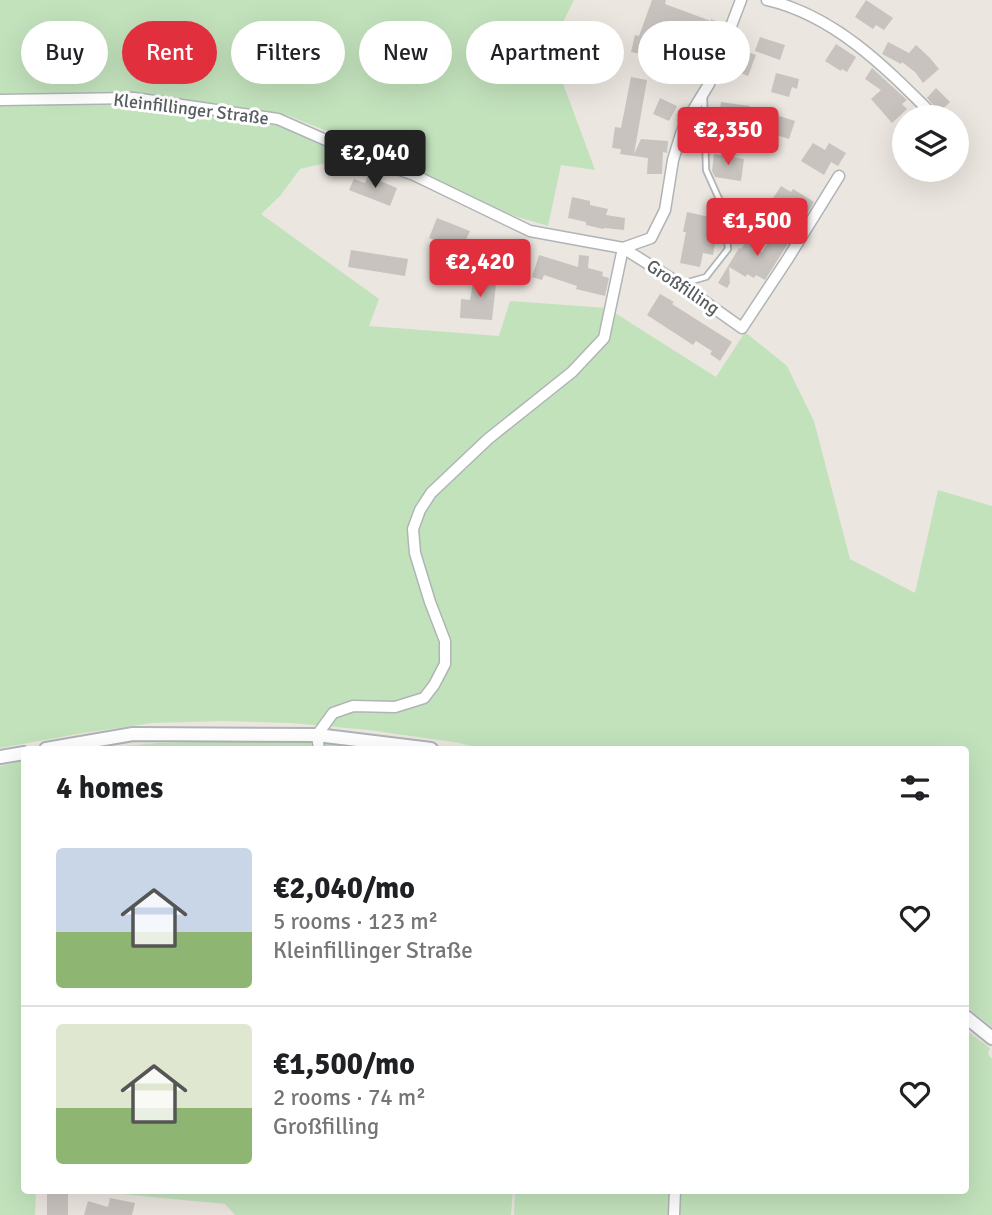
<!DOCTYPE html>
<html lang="en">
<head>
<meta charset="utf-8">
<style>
	:root { --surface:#fff; --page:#f6f6f6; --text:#202124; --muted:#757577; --line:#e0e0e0; --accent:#e12f3e }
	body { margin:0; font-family:Signika,sans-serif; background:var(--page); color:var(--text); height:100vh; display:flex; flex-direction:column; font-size:26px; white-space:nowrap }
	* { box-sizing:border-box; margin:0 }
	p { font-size:23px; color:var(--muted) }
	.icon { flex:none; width:38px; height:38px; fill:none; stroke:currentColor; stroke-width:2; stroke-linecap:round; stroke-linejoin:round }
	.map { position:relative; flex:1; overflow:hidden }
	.details { position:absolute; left:21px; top:746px; width:948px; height:448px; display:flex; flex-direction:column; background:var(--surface); border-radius:7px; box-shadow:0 7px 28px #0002 }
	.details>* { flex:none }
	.hud { position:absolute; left:21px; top:21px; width:950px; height:63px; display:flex; gap:14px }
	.tools { position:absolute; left:892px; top:105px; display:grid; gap:14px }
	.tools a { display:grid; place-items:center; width:77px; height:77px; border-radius:50%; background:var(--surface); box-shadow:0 7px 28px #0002; font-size:35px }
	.price { position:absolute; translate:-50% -60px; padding:0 16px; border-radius:7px; background:var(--accent); color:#fff; font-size:23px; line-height:46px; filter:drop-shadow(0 2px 4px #0008) }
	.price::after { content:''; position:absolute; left:50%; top:42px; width:21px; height:16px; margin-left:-10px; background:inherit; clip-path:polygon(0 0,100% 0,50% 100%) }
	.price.current { background:#222; color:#fff }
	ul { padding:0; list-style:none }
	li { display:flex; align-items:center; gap:21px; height:175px; padding:0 35px }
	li+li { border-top:2px solid var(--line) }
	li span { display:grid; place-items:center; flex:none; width:196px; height:140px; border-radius:7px; color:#555 }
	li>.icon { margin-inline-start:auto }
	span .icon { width:84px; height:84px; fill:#fffc; stroke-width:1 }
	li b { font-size:30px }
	h2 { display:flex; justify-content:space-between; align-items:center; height:84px; padding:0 35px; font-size:30px }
	.tag { padding:0 24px; border-radius:32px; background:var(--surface); box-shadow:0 7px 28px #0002; font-size:24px; line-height:63px }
	.tag.current { background:var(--accent); color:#fff }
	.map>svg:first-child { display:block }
</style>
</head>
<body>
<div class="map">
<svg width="992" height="1215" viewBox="0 0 992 1215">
	<rect width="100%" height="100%" fill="#ebe6df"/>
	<g fill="#c2e2bc">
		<polygon points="0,0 574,0 550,48 595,170 561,165 548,226 491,209 377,151 289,116 235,106 161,98 15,94 0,96"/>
		<polygon points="134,101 163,108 272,122 324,138 351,157 300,169 280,196 261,214 379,299 369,326 499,336 510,301 607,308 716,377 745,332 787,366 814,421 850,559 915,593 938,490 992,506 992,1027 966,1006 966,749 480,749 460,743 369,730 291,723 224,721 152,723 83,733 0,748 0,103"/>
		<polygon points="268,740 346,742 390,749 97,749 158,743"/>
		<polygon points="24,761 24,1190 36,1190 35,1215 0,1215 0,766"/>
		<polygon points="966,1030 990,1048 988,1054 992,1059 992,1215 514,1215 515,1190 966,1190"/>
		<polygon points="80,1190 513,1190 511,1215 235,1215 225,1204"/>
	</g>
	<g fill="#c8c3be">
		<polygon points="652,0 666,0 665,4 711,21 711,19 724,24 717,42 696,35 694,40 656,26 650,56 631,52 635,35 639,36"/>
		<polygon points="866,0 893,18 884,30 876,25 873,29 855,17"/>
		<polygon points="760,37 785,45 780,60 755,51"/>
		<polygon points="888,42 909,53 916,45 930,58 939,69 923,83 915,72 902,62 901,64 882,54"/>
		<polygon points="836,44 856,57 847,72 842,69 841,71 825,61"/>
		<polygon points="733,46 756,55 748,76 725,67"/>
		<polygon points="682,58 708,66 701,83 677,76"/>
		<polygon points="872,68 907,100 902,104 907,109 892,123 871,99 881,90 865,79"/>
		<polygon points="776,73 799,79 797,89 792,87 789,97 771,92"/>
		<polygon points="631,77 647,80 634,154 641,139 668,141 667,153 663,152 662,174 647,174 648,158 620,154 621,149 612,148 615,127 621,128"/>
		<polygon points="936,88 950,102 940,112 927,98"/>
		<polygon points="660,98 677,106 669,121 653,114"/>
		<polygon points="721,102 750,106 747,129 718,124"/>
		<polygon points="779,116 795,121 789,139 773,134"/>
		<polygon points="813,143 825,150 829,143 846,153 838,166 831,162 824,175 801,161"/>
		<polygon points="714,154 744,159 741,181 715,177 712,171"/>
		<polygon points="368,176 397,188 390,206 349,190 354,179 365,183"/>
		<polygon points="781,186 791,192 793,189 814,202 807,213 801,209 790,225 766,209"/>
		<polygon points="572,197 590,201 590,205 608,209 606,215 625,218 624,230 604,228 603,229 586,225 586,222 568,218"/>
		<polygon points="687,212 719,219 713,255 703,253 700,267 680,263 686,232 683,232"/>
		<polygon points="437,218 470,231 461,250 429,238"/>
		<polygon points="778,228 792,237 765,280 756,275 754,278 747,274 746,277 729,267 730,283 727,288 718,283 739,248 741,249 746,242 762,252"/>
		<polygon points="493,242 518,250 513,267 488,259"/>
		<polygon points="351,250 408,259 405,276 348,267"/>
		<polygon points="539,255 578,267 579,255 589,256 588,268 603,272 602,276 609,278 605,296 576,289 577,286 544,275 542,280 532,277"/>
		<polygon points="475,271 489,274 487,283 496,284 492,320 460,318 461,299 470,300"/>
		<polygon points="660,294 674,302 672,304 732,342 720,361 710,354 712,351 696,341 693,345 647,315"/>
		<rect x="47" y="1194" width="21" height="21"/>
		<polygon points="110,1198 135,1203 132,1215 84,1215 88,1201 108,1207"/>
	</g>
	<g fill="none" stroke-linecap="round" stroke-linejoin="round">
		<g stroke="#b0b4b7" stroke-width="8">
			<polyline id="lane" points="681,284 706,277 728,249 724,210 706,170 704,96"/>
		</g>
		<g stroke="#b0b4b7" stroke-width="13">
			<g id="street">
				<path d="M767,0C836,16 887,69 935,117"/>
				<polyline points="0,100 134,98 278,119 362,156 414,175 530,231 623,248 680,284 742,328 787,260 839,176"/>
				<polyline points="623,248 651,238 665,210 673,160 681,134 687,120 709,84 741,0"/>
				<polyline points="319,749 317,735 333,713 353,706 395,707 424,698 434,685 445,664 445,641 430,602 415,553 413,529 420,510 431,493 488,439 572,372 604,338 623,248"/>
				<polyline points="674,1215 675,1190"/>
			</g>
		</g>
		<g stroke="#afb4b7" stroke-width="16">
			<g id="secondary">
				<polyline points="46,749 133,734 317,735 431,749"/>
				<polyline points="0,757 24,753"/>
				<polyline points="966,1017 992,1038"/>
			</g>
		</g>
		<use href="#lane" stroke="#fff" stroke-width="4.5"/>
		<use href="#street" stroke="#fff" stroke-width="10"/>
		<use href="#secondary" stroke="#fff" stroke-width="12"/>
	</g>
	<g text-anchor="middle" stroke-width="6" stroke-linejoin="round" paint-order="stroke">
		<g font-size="18" fill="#585d60" stroke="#fff">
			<text transform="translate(191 109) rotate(7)" y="6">Kleinfillinger Straße</text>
			<text transform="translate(683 287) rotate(34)" y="6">Großfilling</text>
		</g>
	</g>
</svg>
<div class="tools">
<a><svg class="icon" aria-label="layers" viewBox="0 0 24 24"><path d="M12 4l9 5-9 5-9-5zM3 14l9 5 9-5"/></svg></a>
</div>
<b class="price" style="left:728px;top:167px">€2,350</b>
<b class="price current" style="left:375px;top:190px">€2,040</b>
<b class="price" style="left:757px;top:258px">€1,500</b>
<b class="price" style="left:480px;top:299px">€2,420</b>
<div class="hud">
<a class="tag">Buy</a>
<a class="tag current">Rent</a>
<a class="tag">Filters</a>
<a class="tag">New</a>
<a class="tag">Apartment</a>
<a class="tag">House</a>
</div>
<section class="details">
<h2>4 homes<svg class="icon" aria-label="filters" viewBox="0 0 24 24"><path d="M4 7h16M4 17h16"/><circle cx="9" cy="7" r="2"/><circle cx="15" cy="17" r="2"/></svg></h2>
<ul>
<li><span style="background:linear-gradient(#c9d6e8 60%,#8fb573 0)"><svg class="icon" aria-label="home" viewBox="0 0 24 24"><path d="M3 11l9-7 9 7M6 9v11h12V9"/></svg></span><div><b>€2,040/mo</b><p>5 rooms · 123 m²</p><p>Kleinfillinger Straße</p></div><svg class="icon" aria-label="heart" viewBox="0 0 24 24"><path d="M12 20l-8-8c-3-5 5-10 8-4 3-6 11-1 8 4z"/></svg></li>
<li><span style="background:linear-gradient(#dfe7d0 60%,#8fb573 0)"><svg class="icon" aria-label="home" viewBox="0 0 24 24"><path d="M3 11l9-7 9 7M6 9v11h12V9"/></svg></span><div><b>€1,500/mo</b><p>2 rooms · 74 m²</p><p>Großfilling</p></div><svg class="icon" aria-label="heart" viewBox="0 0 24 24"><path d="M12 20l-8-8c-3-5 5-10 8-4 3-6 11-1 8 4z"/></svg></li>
</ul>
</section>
</div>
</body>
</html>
